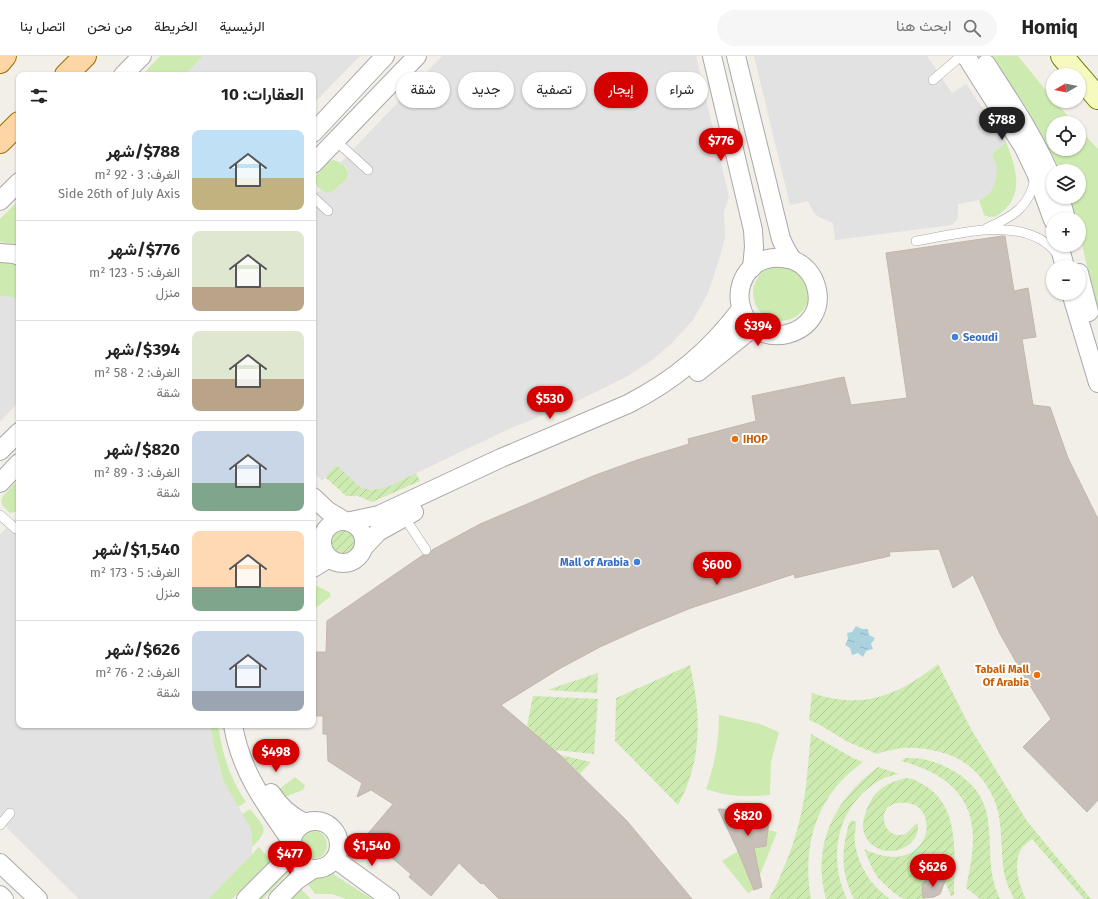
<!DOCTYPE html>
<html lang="ar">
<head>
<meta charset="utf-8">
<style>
	:root { --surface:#fff; --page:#f6f6f6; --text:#222; --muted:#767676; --line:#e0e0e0; --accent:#d40000 }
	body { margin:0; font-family:"Fira Sans",Vazirmatn,sans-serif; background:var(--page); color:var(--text); direction:rtl; height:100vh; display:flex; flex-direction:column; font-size:15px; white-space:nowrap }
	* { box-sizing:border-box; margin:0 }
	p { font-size:13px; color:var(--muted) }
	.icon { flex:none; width:22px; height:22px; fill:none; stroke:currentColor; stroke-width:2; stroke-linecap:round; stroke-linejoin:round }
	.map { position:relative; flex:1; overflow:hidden; direction:ltr }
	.panel { position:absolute; left:16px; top:16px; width:300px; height:656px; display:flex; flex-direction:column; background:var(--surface); border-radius:8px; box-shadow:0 1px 3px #0004; direction:rtl }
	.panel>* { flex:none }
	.guide { position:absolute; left:328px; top:16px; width:380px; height:36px; direction:rtl; display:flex; gap:8px }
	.needle { width:26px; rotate:261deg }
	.fabs { position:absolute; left:1046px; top:12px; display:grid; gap:8px }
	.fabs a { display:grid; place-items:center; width:40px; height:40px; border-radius:50%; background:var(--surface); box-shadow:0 1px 3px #0004; font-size:20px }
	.price { position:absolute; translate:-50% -34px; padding:0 9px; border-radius:14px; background:var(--accent); color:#fff; font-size:13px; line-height:26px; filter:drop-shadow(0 1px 2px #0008) }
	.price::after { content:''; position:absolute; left:50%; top:24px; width:12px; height:9px; margin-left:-6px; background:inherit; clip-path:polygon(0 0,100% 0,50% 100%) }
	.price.on { background:#222; color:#fff }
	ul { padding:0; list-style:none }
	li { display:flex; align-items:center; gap:12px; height:100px; padding:0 12px }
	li+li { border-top:1px solid var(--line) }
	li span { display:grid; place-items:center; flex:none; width:112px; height:80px; border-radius:8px; color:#555 }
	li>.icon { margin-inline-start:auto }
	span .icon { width:48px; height:48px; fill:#fffc; stroke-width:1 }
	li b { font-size:17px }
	h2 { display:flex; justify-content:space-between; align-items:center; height:48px; padding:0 12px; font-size:17px }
	.chip { padding:0 14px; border-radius:18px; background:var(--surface); box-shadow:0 1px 3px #0004; font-size:14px; line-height:36px }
	.chip.on { background:var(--accent); color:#fff }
	header { display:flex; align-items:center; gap:24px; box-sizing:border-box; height:56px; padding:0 20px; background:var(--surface); border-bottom:1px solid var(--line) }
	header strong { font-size:19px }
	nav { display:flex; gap:22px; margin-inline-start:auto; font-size:14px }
	.search { width:280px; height:36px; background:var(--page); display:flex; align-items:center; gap:10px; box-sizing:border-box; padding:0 14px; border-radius:22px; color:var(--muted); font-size:15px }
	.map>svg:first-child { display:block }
</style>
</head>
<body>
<header>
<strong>Homiq</strong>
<div class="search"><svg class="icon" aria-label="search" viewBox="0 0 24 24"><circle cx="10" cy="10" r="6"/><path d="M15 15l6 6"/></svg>ابحث هنا</div>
<nav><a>الرئيسية</a><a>الخريطة</a><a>من نحن</a><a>اتصل بنا</a></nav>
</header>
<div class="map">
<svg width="1098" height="843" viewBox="0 0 1098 843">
	<defs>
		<pattern id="garden-furrows" width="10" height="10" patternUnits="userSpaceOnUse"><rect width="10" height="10" fill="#cdebb0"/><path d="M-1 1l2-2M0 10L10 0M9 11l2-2" fill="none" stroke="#b0c997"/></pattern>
		<pattern id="water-ripples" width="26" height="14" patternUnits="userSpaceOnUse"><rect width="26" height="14" fill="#aad3df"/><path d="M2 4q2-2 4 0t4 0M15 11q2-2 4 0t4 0" fill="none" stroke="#92b5bf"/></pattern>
	</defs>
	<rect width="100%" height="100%" fill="#f2efe9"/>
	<g fill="#cdebb0">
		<polygon points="160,0 203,0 185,19 142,19"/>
		<path d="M989,0H1018L1053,43V45H1055L1074,67H1053V93H1079V73L1098,93V259L1079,175V163H1076L1070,141H1079V115H1060C1049,88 1033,65 1016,41C1006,28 998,14 989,0Z"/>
		<path d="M1006,86C1015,109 1025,136 1003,155C997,161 992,163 984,159L979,144L988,139L997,113L992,98Z"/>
		<path d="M333,104C341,105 352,114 347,122C346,125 343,127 340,129C336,133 333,137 327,137C319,134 315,129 315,121L328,106Z"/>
		<polygon points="19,144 19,189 0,186 0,163"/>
		<polygon points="0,205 19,209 19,244 6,240 0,240"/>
		<circle cx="781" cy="237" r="28"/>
		<polygon points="17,425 19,425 19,455 10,457 3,450 1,445 3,440"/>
		<polygon points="313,528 329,536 331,540 313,554"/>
		<path d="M719,659L760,668L779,676L771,706L770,739C748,741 727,741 706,733C715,708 719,685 719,659Z"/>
		<path d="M210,669H218C222,697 230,723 246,746L238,751L223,724L214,690Z"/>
		<polygon points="295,721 305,729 303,734 285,741 279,733"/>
		<path d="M250,753C264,771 271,773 252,791V783L242,758Z"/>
		<polygon points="768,774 777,776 754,834 748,837 722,805 738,795 766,790"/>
		<circle cx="313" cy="789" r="14"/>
		<polygon points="259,791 271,804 232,843 208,843"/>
		<polygon points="290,809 293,812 263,843 257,843"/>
		<polygon points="329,817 333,818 372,843 346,843 332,838 315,838 307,827 319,819"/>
		<polygon points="301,833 311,843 291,843"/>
	</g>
	<g fill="url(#garden-furrows)">
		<polygon points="335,409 389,430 416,417 420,425 372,446 358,440 346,440 325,421"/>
		<circle cx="343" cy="483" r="14"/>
		<path d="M938,608L971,673L1027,765L1091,843H1084L1032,783C1029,786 1024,789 1022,792C1012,806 1019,829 1026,843H1014C1010,835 1006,826 1004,817C1001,798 1002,779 999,760C993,729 970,703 940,696C917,690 900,690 877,698L848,686L820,669L809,664L812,637C863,654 897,640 938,608Z"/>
		<path d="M690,609C701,659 703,703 678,749L615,685L616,642Z"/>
		<polygon points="598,617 597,637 547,634"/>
		<polygon points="533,640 598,643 594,698 554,694 527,670"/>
		<path d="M811,678L853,702L863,706C857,711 850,716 844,722C812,754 803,800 811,843H769C788,808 801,769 806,730C808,713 809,695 811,678Z"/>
		<polygon points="560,699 591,706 580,718"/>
		<path d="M905,702C912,702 920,702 927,704C957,712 985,732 988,765C992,794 987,815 1000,843H980L966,832C969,816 973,800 973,783C973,737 942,716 901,705Z"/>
		<path d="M878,711L899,718C894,719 889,720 884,722C838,745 826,799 847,843H826C811,788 835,743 878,711Z"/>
		<path d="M905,722C914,722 919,726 927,731C961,753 954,803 954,839L951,840L946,828L935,821L927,824L923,828L925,843H903L894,837L878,822L872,812L864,793C931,825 943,749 906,747C900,746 893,747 888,751C878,761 887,781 901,779C910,778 911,770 918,767C919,776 915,785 907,790C892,800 870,795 864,777C862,771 863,765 865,759C871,737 883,728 905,722Z"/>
		<path d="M852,764L856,766C856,773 854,781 855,788C859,811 871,830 890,843H854C841,817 841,795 849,767Z"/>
	</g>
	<g fill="#e2e2e2">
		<polygon points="203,0 360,0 313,48 313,19 185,19"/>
		<polygon points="442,0 696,0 729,141 724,156 725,181 719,204 708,237 693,264 671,288 652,304 628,320 571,348 511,372 389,430 380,433 371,434 361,432 336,409 322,425 313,416 313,140 320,134 327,137 334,135 347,123 348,119 348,113 340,107"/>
		<polygon points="754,0 927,0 952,37 966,28 1006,86 992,98 997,113 996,124 993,132 988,139 979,144 958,148 958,163 952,169 835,184 833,167 819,161 814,157 808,145 790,149"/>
		<polygon points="0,240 6,240 19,244 19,345 0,366"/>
		<polygon points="19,459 19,669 210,669 214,690 223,724 251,773 252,783 252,798 208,843 79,843 0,765 0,479"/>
	</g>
	<polygon fill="url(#water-ripples)" points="856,570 862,573 868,573 869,579 875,582 871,588 873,593 866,595 863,601 858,597 852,599 850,592 845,589 848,583 847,577 852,576"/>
	<g fill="#c7bfb8" stroke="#c4b6ab">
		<polygon points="1002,180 1005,180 1014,235 1028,232 1036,281 1022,283 1033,349 1050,351 1068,402 1098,463 1098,744 1087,756 1023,691 1051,663 1024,620 1000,578 973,519 953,532 939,493 889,496 890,500 841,511 795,522 794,518 691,552 642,572 600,591 559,613 501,649 560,699 627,765 692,843 499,843 483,827 481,828 459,807 431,840 409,821 411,818 366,780 393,748 371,734 357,741 362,727 328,705 327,678 323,678 323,660 313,660 313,596 326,596 327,565 420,501 423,499 429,499 432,494 480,468 593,420 637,404 689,388 688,383 756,365 752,340 844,321 851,349 907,342 886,197"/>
		<polygon points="718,753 770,755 766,790 754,792 762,831 754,834 738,795"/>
		<polygon points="935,821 945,825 940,838 934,841 923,842 922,833 923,828 927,824"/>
	</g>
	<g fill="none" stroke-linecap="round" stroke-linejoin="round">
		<g stroke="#a9a9a9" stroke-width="10">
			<g id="service">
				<polyline points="933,24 961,0"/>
				<polyline points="336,85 368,114"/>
				<polyline points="313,141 328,155"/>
				<path d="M987,172C1012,161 1030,151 1035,122"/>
				<path d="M916,185C959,178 1027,157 1058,199"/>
				<polyline points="0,459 16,473"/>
				<polyline points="403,459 426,494"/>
				<polyline points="0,769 10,757"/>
			</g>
		</g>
		<g stroke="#a9a9a9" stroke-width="20">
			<g id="minor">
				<polyline points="712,0 753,174 754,191 752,212"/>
				<path d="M736,0L781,183C784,190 788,198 793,204C796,206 800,207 803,210C809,215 813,221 815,227C834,280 749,303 740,246C738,234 742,221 751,212C762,201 778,200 793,204"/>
				<polyline points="966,0 1024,92 1036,117 1053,164"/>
				<path d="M986,8C1010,45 1036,83 1053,125"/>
				<polyline points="123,19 142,0"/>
				<polyline points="313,77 385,0"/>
				<polyline points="313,108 417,0"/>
				<polyline points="1060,141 1066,163"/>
				<polyline points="0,145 19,126"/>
				<polyline points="1059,189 1065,211"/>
				<polyline points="0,197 14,198 19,200"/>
				<polyline points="1079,217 1089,256"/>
				<polyline points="1071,237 1098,327"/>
				<polyline points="698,316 754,271"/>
				<polyline points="0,395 19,376"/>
				<polyline points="0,427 19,407"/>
				<polyline points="313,441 328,455 343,464"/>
				<circle cx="343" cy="486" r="21"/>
				<path d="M351,465L379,459L501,402L628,348C675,324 709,295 741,253"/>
				<polyline points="364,491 378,476 414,456"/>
				<polyline points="313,512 329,502"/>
				<path d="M233,669C241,716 265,748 292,786"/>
				<path d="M271,737C280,751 290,760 305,767"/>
				<circle cx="315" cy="789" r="24"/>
				<polyline points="335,803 390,843"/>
				<polyline points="0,807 38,843"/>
				<polyline points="0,839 4,843"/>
				<polyline points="246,843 280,809 291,791"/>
				<polyline points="278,843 297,824 313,813"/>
			</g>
		</g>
		<g stroke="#707d05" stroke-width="24">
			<g id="secondary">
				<polyline points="1062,0 1078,19"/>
				<polyline points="1079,20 1098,42"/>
			</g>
		</g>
		<g stroke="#a06b00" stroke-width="24">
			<g id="primary">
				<polyline points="0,6 5,0"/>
				<polyline points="66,19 85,0"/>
				<polyline points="0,86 19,67"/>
			</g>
		</g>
		<use href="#service" stroke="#fff" stroke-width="9"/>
		<use href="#minor" stroke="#fff" stroke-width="18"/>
		<use href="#secondary" stroke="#f7fabf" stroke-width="22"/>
		<use href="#primary" stroke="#fcd6a4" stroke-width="22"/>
	</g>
	<g fill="#3f7fe0" stroke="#fff" stroke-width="1.5">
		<circle cx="955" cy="281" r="4"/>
		<circle cx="637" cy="506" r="4"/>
	</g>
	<g fill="#e8710a" stroke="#fff" stroke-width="1.5">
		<circle cx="735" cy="383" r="4"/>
		<circle cx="1037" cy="619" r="4"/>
	</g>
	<g text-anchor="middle" stroke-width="4" stroke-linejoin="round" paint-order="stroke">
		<g font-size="11" font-weight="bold" fill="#366cbe" stroke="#fff" text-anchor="start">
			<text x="963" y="285">Seoudi</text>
			<text x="629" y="510" text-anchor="end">Mall of Arabia</text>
		</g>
		<g font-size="11" font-weight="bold" fill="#c56008" stroke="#fff" text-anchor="start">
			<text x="743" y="387">IHOP</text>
			<text x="1029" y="617" text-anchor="end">Tabali Mall<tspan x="1029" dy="13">Of Arabia</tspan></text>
		</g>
	</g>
</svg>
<div class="fabs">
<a><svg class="needle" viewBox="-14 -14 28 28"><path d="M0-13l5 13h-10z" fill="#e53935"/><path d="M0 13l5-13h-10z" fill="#767676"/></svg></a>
<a><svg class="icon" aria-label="locate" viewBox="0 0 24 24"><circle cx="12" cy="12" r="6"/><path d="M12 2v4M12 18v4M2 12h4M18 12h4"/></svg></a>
<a><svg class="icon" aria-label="layers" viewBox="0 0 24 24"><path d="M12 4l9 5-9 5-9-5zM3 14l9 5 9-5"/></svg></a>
<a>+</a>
<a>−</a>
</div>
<b class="price on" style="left:1002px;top:85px">$788</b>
<b class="price" style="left:721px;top:106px">$776</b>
<b class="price" style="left:758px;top:291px">$394</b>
<b class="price" style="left:550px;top:364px">$530</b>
<b class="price" style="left:717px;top:530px">$600</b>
<b class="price" style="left:276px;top:717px">$498</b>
<b class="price" style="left:748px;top:781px">$820</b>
<b class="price" style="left:372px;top:811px">$1,540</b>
<b class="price" style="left:290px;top:819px">$477</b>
<b class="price" style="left:933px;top:832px">$626</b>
<div class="guide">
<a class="chip">شراء</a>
<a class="chip on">إيجار</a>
<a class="chip">تصفية</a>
<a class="chip">جديد</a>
<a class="chip">شقة</a>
</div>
<section class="panel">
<h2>العقارات: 10<svg class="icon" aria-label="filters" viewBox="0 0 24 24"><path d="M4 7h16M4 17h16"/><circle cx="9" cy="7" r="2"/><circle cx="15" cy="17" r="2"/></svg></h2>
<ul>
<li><span style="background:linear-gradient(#bfe0f5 60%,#c2b280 0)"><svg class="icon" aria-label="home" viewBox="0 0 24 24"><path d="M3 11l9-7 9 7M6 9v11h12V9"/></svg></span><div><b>$788/شهر</b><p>الغرف: 3 · 92 m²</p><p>Side 26th of July Axis</p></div></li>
<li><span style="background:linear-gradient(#dfe7d0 70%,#b9a48a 0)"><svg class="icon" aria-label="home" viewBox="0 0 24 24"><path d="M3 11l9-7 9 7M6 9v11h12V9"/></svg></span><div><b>$776/شهر</b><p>الغرف: 5 · 123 m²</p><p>منزل</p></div></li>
<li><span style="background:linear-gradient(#dfe7d0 60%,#b9a48a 0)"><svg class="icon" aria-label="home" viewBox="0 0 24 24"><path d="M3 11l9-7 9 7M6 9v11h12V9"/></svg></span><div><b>$394/شهر</b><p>الغرف: 2 · 58 m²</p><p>شقة</p></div></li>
<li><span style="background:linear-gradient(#c9d6e8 65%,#7fa58c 0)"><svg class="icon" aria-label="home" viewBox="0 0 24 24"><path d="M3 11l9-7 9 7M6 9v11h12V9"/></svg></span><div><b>$820/شهر</b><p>الغرف: 3 · 89 m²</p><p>شقة</p></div></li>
<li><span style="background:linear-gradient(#ffd9b3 70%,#7fa58c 0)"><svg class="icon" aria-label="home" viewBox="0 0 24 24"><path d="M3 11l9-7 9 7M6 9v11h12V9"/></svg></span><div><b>$1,540/شهر</b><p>الغرف: 5 · 173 m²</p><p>منزل</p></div></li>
<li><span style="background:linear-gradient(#c9d6e8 75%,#9aa5b1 0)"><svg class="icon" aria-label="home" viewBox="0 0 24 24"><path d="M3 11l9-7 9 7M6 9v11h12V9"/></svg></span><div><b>$626/شهر</b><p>الغرف: 2 · 76 m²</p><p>شقة</p></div></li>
</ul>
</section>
</div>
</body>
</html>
